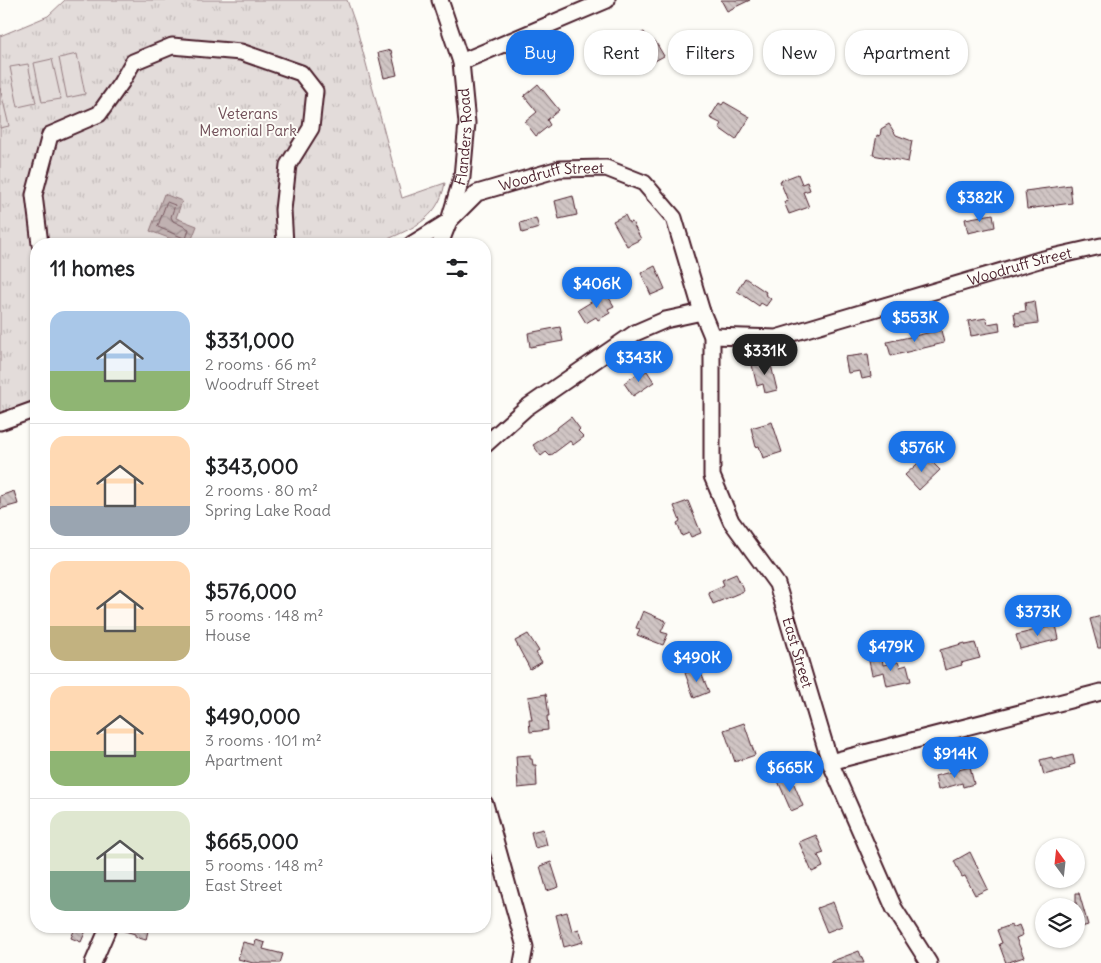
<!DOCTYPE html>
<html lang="en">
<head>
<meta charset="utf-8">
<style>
	:root { --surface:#fff; --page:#f6f6f6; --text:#202124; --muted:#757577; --line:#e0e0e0; --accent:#1a73e8 }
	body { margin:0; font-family:Delius,sans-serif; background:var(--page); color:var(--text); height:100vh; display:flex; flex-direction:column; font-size:19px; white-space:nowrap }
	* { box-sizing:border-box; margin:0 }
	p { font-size:16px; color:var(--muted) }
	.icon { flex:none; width:28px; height:28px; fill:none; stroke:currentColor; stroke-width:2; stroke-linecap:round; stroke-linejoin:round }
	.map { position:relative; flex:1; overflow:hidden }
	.drawer { position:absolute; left:30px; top:238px; width:461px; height:695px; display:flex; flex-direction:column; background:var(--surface); border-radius:20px; box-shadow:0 1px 4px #0004 }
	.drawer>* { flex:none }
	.top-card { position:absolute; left:506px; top:30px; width:475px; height:45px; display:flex; gap:10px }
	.needle { width:32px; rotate:345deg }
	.fabs { position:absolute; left:1035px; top:838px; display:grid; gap:10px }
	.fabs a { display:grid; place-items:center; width:50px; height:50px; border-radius:50%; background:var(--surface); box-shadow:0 1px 4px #0004; font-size:25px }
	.price { position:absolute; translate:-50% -42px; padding:0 11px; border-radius:18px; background:var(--accent); color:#fff; font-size:16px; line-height:32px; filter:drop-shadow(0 1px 2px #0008) }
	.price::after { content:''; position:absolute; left:50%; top:30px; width:15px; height:11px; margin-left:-8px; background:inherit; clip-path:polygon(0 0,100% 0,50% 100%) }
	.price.current { background:#222; color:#fff }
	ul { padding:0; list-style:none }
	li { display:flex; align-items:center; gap:15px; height:125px; padding:0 20px }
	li+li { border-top:1px solid var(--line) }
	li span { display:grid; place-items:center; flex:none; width:140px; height:100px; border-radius:15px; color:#555 }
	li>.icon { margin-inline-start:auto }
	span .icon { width:60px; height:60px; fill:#fffc; stroke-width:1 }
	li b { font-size:21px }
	h2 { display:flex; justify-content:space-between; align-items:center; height:60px; padding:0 20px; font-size:21px }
	.pill { padding:0 18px; border-radius:20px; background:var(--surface); box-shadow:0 1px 4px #0004; font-size:18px; line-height:45px }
	.pill.current { background:var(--accent); color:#fff }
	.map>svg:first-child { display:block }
</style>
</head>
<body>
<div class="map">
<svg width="1101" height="963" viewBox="0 0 1101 963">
	<defs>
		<pattern id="park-tufts" width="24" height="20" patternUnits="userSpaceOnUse" patternTransform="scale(1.25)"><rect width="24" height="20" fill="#e3dcda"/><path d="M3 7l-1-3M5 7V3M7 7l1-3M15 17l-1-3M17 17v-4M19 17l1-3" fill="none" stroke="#c4bcbb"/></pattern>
		<pattern id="water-waves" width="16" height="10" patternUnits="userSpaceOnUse" patternTransform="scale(1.25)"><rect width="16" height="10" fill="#c0b1b1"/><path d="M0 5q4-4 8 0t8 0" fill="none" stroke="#9e8f90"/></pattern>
		<pattern id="building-back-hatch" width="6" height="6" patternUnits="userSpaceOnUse" patternTransform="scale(1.25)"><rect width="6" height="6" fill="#d0c5c4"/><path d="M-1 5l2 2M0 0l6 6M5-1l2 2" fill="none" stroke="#b4a9a9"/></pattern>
	</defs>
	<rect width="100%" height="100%" fill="#fdfcf7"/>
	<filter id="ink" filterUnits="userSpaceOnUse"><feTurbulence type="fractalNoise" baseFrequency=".02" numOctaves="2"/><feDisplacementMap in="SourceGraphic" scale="10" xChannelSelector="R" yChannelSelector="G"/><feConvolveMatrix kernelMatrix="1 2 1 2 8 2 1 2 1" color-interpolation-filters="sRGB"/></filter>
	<g filter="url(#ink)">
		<path fill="url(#park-tufts)" stroke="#967e82" d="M65,0H347L356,26L402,198L445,183C438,222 409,229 377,244H36V400L0,413V36L48,16Z"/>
		<g fill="#e3dcda" stroke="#967e82">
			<polygon points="77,54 85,94 67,98 59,58"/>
			<polygon points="52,59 61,99 42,102 34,63"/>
			<polygon points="28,64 36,103 18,107 10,67"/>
			<polygon points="0,88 9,126 0,128"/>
		</g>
		<polygon fill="url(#water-waves)" stroke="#91777b" points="164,194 182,201 176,218 197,226 190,244 185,244 150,231"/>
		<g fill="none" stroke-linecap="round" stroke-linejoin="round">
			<polygon stroke="#795961" stroke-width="1" points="167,202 175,205 171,217 173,221 189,229 186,239 158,227"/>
		</g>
		<g fill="url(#building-back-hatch)" stroke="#4a1f2b">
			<polygon points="721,0 750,0 727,11"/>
			<polygon points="644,32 650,43 655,41 664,56 653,62 645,49 627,59 619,45"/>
			<polygon points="391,50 397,75 384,78 378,53"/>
			<polygon points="538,84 559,110 547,120 550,125 536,136 525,122 537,112 524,96"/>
			<polygon points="724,102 750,117 736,140 719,128 722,124 710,118 719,103 722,105"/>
			<polygon points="889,124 896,135 912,141 908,162 873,155 877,135 880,136 881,129"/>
			<polygon points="798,174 802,184 807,182 810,190 803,192 809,207 789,214 784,202 788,201 780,181"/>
			<polygon points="1070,185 1072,203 1027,209 1025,191"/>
			<polygon points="573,196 577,215 559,219 555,201"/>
			<polygon points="993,214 995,227 968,233 965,219"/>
			<polygon points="625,215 629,223 632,222 641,239 627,246 613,221"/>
			<polygon points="536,218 539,228 522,233 520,223"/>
			<polygon points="655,266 665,289 651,295 641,273"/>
			<polygon points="745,278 766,292 765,294 771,299 766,306 761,303 759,306 737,291"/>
			<polygon points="606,293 614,306 608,309 610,313 598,320 596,317 586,323 578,310"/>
			<polygon points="1035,301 1038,323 1016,326 1014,313 1026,311 1025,303"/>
			<polygon points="986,318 988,324 999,322 1000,331 971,336 968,321"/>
			<polygon points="560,327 563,341 530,347 528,333"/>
			<polygon points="941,330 944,343 891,356 887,342"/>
			<polygon points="868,354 871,377 862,379 860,371 848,373 845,357"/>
			<polygon points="770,361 777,390 765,393 763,384 757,386 752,365"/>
			<polygon points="647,371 654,382 633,396 624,383 640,372 641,374"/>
			<polygon points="571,417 580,429 578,431 584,437 573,445 570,441 550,456 546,452 541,456 533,445 557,429 558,427"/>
			<polygon points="772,422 782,452 763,458 759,446 756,447 751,428"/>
			<polygon points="926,456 940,470 919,490 905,475"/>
			<polygon points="14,491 18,504 0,509 0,496"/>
			<polygon points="688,501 701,533 691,537 689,533 682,536 677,523 680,521 674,506"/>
			<polygon points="736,574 744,591 713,604 708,592 724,585 722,580"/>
			<polygon points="643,611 666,621 661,632 668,634 663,645 637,635 640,629 636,628"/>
			<polygon points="1101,616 1101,648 1098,648 1090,619"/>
			<polygon points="1056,625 1059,639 1020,649 1016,635"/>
			<polygon points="528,634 539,651 536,653 542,662 530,669 515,641"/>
			<polygon points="965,643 966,645 975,643 980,658 961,663 962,665 945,670 940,650"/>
			<polygon points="882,658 883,665 898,662 900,667 907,665 911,681 887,686 884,672 872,675 869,661"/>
			<polygon points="699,668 709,692 694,698 685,673"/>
			<polygon points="546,694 549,716 547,716 548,730 530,732 529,720 532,720 528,697"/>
			<polygon points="744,723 755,755 735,762 724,730"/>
			<polygon points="530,755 530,759 532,759 533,765 536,765 537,786 518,788 516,756"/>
			<polygon points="1073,755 1075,764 1069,766 1070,768 1044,775 1040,760 1052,757 1053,760"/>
			<polygon points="970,767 974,784 963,787 962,783 938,790 935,776"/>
			<polygon points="790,774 803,806 791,811 778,781"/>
			<polygon points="543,829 547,845 535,848 531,832"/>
			<polygon points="816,835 824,853 818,855 823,867 812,872 799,842"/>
			<polygon points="970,852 988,889 975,895 965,876 962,877 954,861"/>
			<polygon points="551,862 559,887 547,891 540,866"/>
			<polygon points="1076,893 1079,893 1088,925 1078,928 1076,921"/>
			<polygon points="833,902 842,926 827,932 817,908"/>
			<polygon points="567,912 572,931 579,929 583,942 564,947 556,915"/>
			<polygon points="1011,925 1012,928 1019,925 1023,935 1016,938 1024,957 1006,963 999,944 1002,943 997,930"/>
			<polygon points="76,926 88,926 81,942 71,938"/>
			<polygon points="118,926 149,926 146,940 135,937 135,934 118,929"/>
			<polygon points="256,940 265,943 263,949 283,954 280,963 253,963 238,959 243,942 255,945"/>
			<polygon points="859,951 864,963 830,963 830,962"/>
		</g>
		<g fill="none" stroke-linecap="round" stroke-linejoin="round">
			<g stroke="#4a1f2b" stroke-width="19">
				<g id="minor">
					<polyline points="461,62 607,0"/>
					<polyline points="40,244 34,195 50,135 99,114 121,83 133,62 172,46 241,52 301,73 315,91 311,128 288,165 283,210 285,244"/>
					<path id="s1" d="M412,244L449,221L477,193L559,169L606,168L644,183L674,218L702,312L712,336V476L731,521L777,584L830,762L894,908L929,963"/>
					<path id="s2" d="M440,244L449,221L462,177L467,123L461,62L440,0"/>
					<path id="s3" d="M712,336L776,338L1039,260L1101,246"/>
					<polyline points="0,422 36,409"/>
					<polyline points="485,445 526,408 635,333 665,320 702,312"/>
					<polyline points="830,762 1101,692"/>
					<polyline points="485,804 525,947 522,963"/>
					<polyline points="93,963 109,926"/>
				</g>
			</g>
			<use href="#minor" stroke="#fdfcf7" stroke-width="15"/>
		</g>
	</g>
	<g text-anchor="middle" stroke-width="4" stroke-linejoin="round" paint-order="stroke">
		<g font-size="15" fill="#704e57" stroke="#fdfcf7">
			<text x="248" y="119">Veterans<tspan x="248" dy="17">Memorial Park</tspan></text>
		</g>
		<g font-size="15" fill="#4a1f2b" stroke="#fdfcf7">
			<text dy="5" stroke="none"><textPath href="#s2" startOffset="111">Flanders Road</textPath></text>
			<text dy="5" stroke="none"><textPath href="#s1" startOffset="160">Woodruff Street</textPath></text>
			<text dy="5" stroke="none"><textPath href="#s3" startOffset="318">Woodruff Street</textPath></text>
			<text dy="5" stroke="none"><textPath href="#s1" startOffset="765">East Street</textPath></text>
		</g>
	</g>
</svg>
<div class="fabs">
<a><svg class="needle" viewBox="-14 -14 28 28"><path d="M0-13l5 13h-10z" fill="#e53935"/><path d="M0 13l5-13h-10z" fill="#757577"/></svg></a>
<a><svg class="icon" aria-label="layers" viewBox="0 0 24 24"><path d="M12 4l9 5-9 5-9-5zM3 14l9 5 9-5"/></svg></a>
</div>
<b class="price" style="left:980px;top:223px">$382K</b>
<b class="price" style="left:597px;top:309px">$406K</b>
<b class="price" style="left:915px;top:343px">$553K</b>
<b class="price current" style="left:765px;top:376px">$331K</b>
<b class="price" style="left:639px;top:383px">$343K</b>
<b class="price" style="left:922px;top:473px">$576K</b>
<b class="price" style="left:1038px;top:637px">$373K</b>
<b class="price" style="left:891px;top:672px">$479K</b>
<b class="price" style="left:697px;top:683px">$490K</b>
<b class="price" style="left:955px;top:779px">$914K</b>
<b class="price" style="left:790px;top:793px">$665K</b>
<div class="top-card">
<a class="pill current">Buy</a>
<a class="pill">Rent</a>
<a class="pill">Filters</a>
<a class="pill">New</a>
<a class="pill">Apartment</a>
</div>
<section class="drawer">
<h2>11 homes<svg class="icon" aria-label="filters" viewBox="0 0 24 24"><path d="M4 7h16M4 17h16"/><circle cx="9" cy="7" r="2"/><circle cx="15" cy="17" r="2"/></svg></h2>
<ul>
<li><span style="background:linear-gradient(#a9c7e8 60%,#8fb573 0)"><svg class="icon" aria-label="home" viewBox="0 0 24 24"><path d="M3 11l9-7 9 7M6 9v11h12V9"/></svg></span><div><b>$331,000</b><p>2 rooms · 66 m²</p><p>Woodruff Street</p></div></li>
<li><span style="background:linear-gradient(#ffd9b3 70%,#9aa5b1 0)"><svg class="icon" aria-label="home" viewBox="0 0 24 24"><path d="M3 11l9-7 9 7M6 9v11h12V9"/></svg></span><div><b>$343,000</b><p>2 rooms · 80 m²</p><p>Spring Lake Road</p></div></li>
<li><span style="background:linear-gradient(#ffd9b3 65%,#c2b280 0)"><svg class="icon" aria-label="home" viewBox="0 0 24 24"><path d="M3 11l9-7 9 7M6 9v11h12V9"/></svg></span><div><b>$576,000</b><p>5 rooms · 148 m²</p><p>House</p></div></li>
<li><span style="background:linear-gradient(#ffd9b3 65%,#8fb573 0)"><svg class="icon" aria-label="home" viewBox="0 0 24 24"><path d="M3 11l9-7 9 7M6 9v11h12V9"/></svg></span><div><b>$490,000</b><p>3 rooms · 101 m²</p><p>Apartment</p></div></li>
<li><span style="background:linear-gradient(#dfe7d0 60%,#7fa58c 0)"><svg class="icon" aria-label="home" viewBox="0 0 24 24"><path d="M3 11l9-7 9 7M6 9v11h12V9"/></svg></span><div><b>$665,000</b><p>5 rooms · 148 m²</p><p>East Street</p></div></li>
</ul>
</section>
</div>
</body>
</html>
